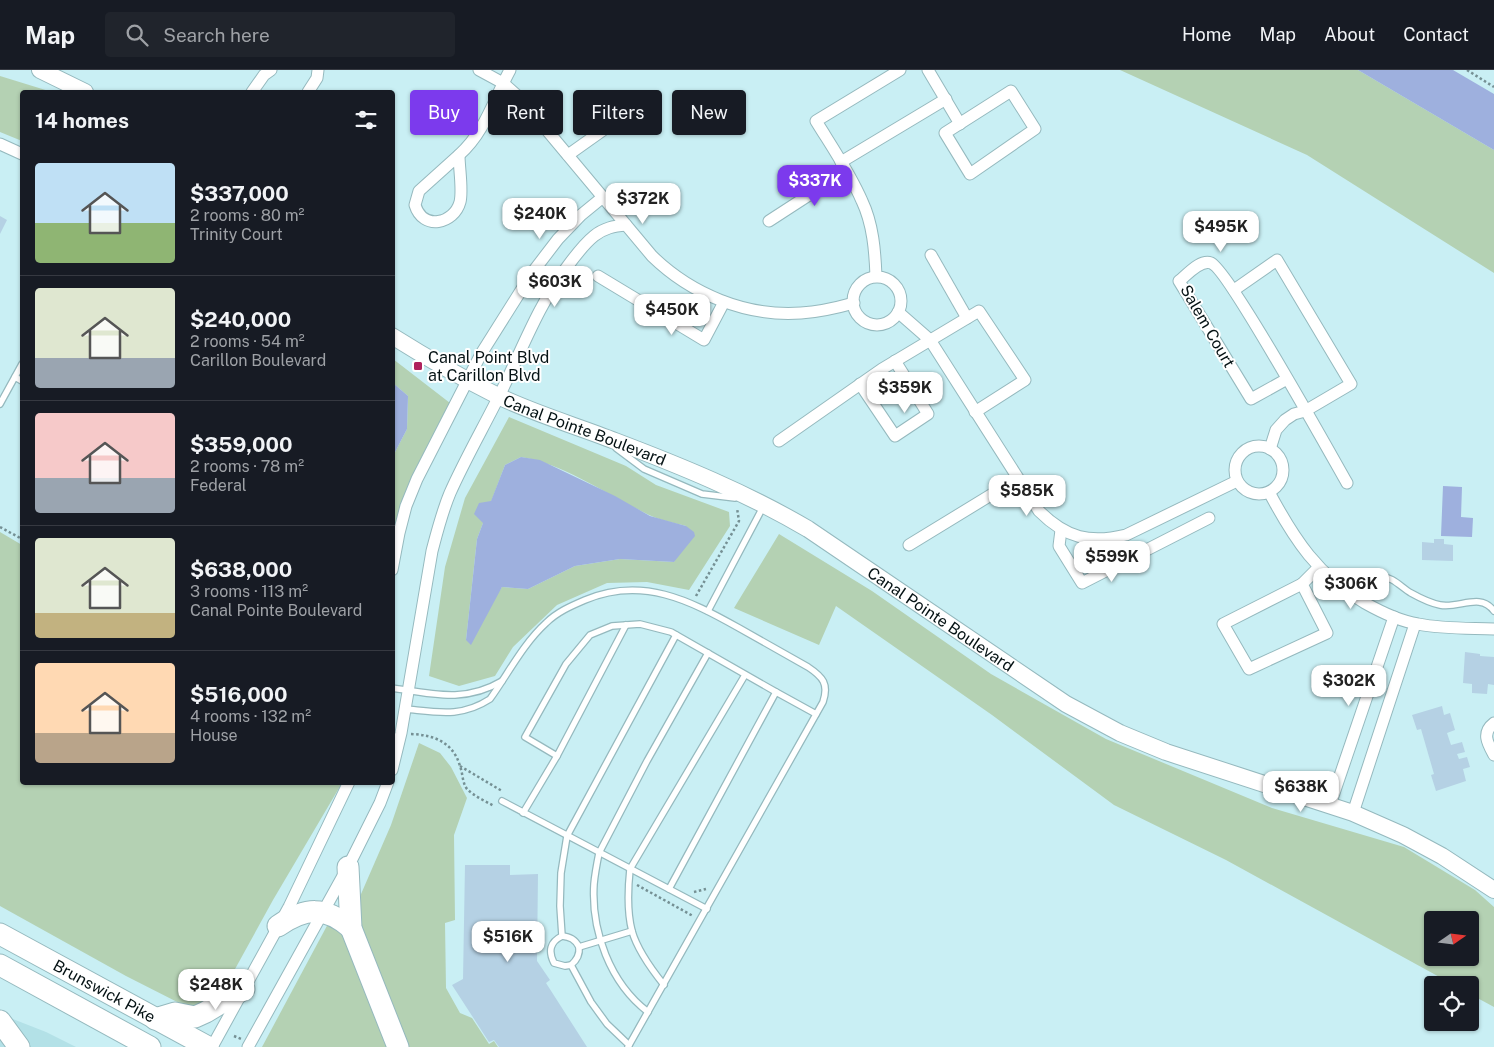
<!DOCTYPE html>
<html lang="en">
<head>
<meta charset="utf-8">
<style>
	:root { --surface:#171b24; --page:#20242c; --text:#f1f3f6; --muted:#9ea1a6; --line:#363941; --accent:#7c3aed }
	body { margin:0; font-family:"Public Sans",sans-serif; background:var(--page); color:var(--text); height:100vh; display:flex; flex-direction:column; font-size:19px; white-space:nowrap }
	* { box-sizing:border-box; margin:0 }
	p { font-size:16px; color:var(--muted) }
	.icon { flex:none; width:28px; height:28px; fill:none; stroke:currentColor; stroke-width:2; stroke-linecap:round; stroke-linejoin:round }
	.map { position:relative; flex:1; overflow:hidden }
	.drawer { position:absolute; left:20px; top:20px; width:375px; height:695px; display:flex; flex-direction:column; background:var(--surface); border-radius:5px; box-shadow:0 1px 4px #0004 }
	.drawer>* { flex:none }
	.top-card { position:absolute; left:410px; top:20px; width:475px; height:45px; display:flex; gap:10px }
	.needle { width:32px; rotate:76deg }
	.controls { position:absolute; left:1424px; top:841px; display:grid; gap:10px }
	.controls a { display:grid; place-items:center; width:55px; height:55px; border-radius:5px; background:var(--surface); box-shadow:0 1px 4px #0004; font-size:25px }
	.price { position:absolute; translate:-50% -42px; padding:0 11px; border-radius:10px; background:#fff; color:#222; font-size:16px; line-height:32px; filter:drop-shadow(0 1px 2px #0008) }
	.price::after { content:''; position:absolute; left:50%; top:30px; width:15px; height:11px; margin-left:-8px; background:inherit; clip-path:polygon(0 0,100% 0,50% 100%) }
	.price.active { background:var(--accent); color:#fff }
	ul { padding:0; list-style:none }
	li { display:flex; align-items:center; gap:15px; height:125px; padding:0 15px }
	li+li { border-top:1px solid var(--line) }
	li span { display:grid; place-items:center; flex:none; width:140px; height:100px; border-radius:5px; color:#555 }
	li>.icon { margin-inline-start:auto }
	span .icon { width:60px; height:60px; fill:#fffc; stroke-width:1 }
	li b { font-size:21px }
	h2 { display:flex; justify-content:space-between; align-items:center; height:60px; padding:0 15px; font-size:21px }
	.pill { padding:0 18px; border-radius:5px; background:var(--surface); box-shadow:0 1px 4px #0004; font-size:18px; line-height:45px }
	.pill.active { background:var(--accent); color:#fff }
	header { display:flex; align-items:center; gap:30px; box-sizing:border-box; height:70px; padding:0 25px; background:var(--surface); border-bottom:1px solid var(--line) }
	header strong { font-size:24px }
	nav { display:flex; gap:28px; margin-inline-start:auto; font-size:18px }
	.search { width:350px; height:45px; background:var(--page); display:flex; align-items:center; gap:12px; box-sizing:border-box; padding:0 18px; border-radius:5px; color:var(--muted); font-size:19px }
	.map>svg:first-child { display:block }
</style>
</head>
<body>
<header>
<strong>Map</strong>
<div class="search"><svg class="icon" aria-label="search" viewBox="0 0 24 24"><circle cx="10" cy="10" r="6"/><path d="M15 15l6 6"/></svg>Search here</div>
<nav><a>Home</a><a>Map</a><a>About</a><a>Contact</a></nav>
</header>
<div class="map">
<svg width="1494" height="977" viewBox="0 0 1494 977">
	<rect width="100%" height="100%" fill="#c9eff4"/>
	<polygon fill="#b3e1e7" points="0,944 46,962 76,977 0,977"/>
	<g fill="#b4d1b3" fill-rule="evenodd">
		<polygon points="1120,0 1358,0 1494,80 1494,203 1307,85"/>
		<polygon points="0,6 52,22 22,22 22,71 0,62"/>
		<polygon points="393,289 450,333 411,410 393,461 393,386 407,359 408,326 393,313"/>
		<path d="M509,347L626,396L656,415L729,442L730,456L689,520L647,512L607,513L557,535L513,577L495,606L459,616L429,606L445,497L465,428ZM521,387C567,395 607,425 649,445C660,450 674,453 686,456L674,492L620,489L575,496L528,519L502,517L466,570L477,469L505,395Z"/>
		<polygon points="0,462 22,475 22,712 342,713 273,830 224,919 191,939 126,906 0,836"/>
		<path d="M779,464L872,521L991,604L1106,669L1272,738L1404,777L1475,820L1494,837V937L1470,924V915H1454L1226,790L1114,735L992,645L836,536L819,575L734,538ZM1432,850H1470V888H1432Z"/>
		<polygon points="419,673 440,683 451,697 467,728 454,765 455,850 445,853 446,918 460,943 472,948 489,974 494,971 498,977 409,977 362,859 358,831 391,755"/>
		<polygon points="329,852 342,860 389,977 262,977"/>
	</g>
	<g fill="#9eb0de">
		<polygon points="1358,0 1453,0 1494,24 1494,80"/>
		<polygon points="393,313 408,326 407,359 393,386"/>
		<polygon points="521,387 540,390 615,426 650,446 686,456 694,462 695,466 674,492 620,489 575,496 528,519 502,517 471,575 466,570 477,469 483,453 474,444 479,433 491,431 505,395"/>
		<polygon points="1443,416 1462,417 1461,447 1473,448 1472,467 1441,466"/>
	</g>
	<g fill="#b5d1e4">
		<polygon points="0,146 7,150 0,164"/>
		<polygon points="1434,469 1444,469 1444,474 1453,475 1453,491 1422,490 1422,472 1434,473"/>
		<polygon points="1465,582 1480,584 1480,586 1494,587 1494,615 1488,614 1487,624 1472,623 1472,614 1463,613"/>
		<polygon points="1442,636 1444,645 1450,643 1455,660 1447,663 1451,675 1462,672 1465,682 1457,684 1459,689 1467,687 1470,697 1463,699 1466,711 1436,721 1431,705 1434,704 1421,659 1417,660 1412,645"/>
		<polygon points="465,795 510,795 510,805 538,804 537,891 550,910 546,913 587,977 499,977 494,970 489,972 452,915 463,909"/>
	</g>
	<g fill="none" stroke-linecap="round" stroke-linejoin="round">
		<g stroke="#95b9be" stroke-width="8">
			<g id="lane">
				<polyline points="15,307 22,311"/>
				<polyline points="0,334 22,294"/>
				<polyline points="616,378 644,399 702,424 735,428"/>
				<path d="M1353,526C1360,519 1370,507 1381,507C1392,506 1402,518 1411,523C1420,528 1430,533 1440,535C1459,539 1480,522 1494,541"/>
				<polyline points="708,541 763,437"/>
				<path d="M392,618C433,624 465,633 502,611"/>
				<path d="M405,639C437,642 461,648 490,629C508,604 523,574 546,553C557,542 571,536 585,530C642,506 689,530 739,558C762,571 785,584 808,597C823,607 829,614 823,632L628,977"/>
				<polyline points="557,686 626,555"/>
				<polyline points="502,731 707,839"/>
				<polyline points="523,743 557,686 525,667 566,594 590,565 612,556 640,554 671,562 776,622 816,644"/>
				<polyline points="669,819 776,622"/>
				<path d="M562,866C570,867 575,869 579,877L632,861"/>
				<path d="M571,895C577,890 580,885 579,877"/>
				<path d="M664,915C652,900 637,879 632,861C627,842 628,818 630,799L745,605"/>
				<path d="M648,942C610,913 591,861 594,814C595,803 597,793 599,783L647,691L708,583"/>
				<path d="M629,975L607,954L591,932L571,895L565,896L554,893C548,881 550,872 562,866L560,836L561,803L567,766L676,565"/>
			</g>
		</g>
		<g stroke="#95b9be" stroke-width="13">
			<g id="street">
				<path d="M479,0L503,13L520,28L652,186C691,224 746,247 801,243C819,242 836,238 854,233"/>
				<polyline points="928,0 960,54"/>
				<polygon points="1011,21 1035,59 970,104 945,63"/>
				<polyline points="252,22 264,5 271,0"/>
				<polyline points="308,22 317,8 318,0"/>
				<polyline points="0,74 22,84"/>
				<path d="M459,85C459,98 463,120 460,132C454,154 423,161 415,135L419,121Z"/>
				<path d="M459,85C485,62 494,29 510,0"/>
				<polyline points="568,85 644,31"/>
				<polyline points="841,92 946,29"/>
				<polyline points="769,151 846,101"/>
				<polyline points="931,185 967,248"/>
				<polyline points="598,206 704,270 724,232"/>
				<path d="M876,206C875,181 873,154 862,131C850,103 832,77 816,51L900,0"/>
				<circle cx="877" cy="231" r="24"/>
				<polyline points="1234,220 1277,190 1351,314 1305,341 1294,344 1285,350 1276,360 1270,379"/>
				<path d="M898,242L930,270L1039,441C1066,468 1090,474 1126,465L1237,411"/>
				<path d="M1287,309L1251,329L1179,211C1187,205 1200,189 1211,193C1227,198 1331,385 1347,413"/>
				<polyline points="860,314 895,366 928,344 895,291"/>
				<polyline points="779,371 882,299 979,241 1025,310 975,342"/>
				<circle cx="1259" cy="400" r="24"/>
				<path d="M1269,422C1294,469 1318,506 1365,533C1381,542 1399,551 1418,554C1443,559 1469,558 1494,559"/>
				<polyline points="1061,460 1059,476 1082,513 1209,448"/>
				<polyline points="909,475 1017,409"/>
				<polyline points="392,500 399,463 406,436 417,409 481,284 532,203 558,169 581,145 603,127"/>
				<polygon points="1302,514 1327,563 1249,599 1223,554"/>
				<polyline points="1302,514 1318,498"/>
				<path d="M1494,653C1481,663 1488,674 1494,685"/>
				<path d="M392,700L401,663L432,481C437,462 442,442 450,423C466,387 486,353 503,318C523,277 539,234 567,197C575,186 584,174 594,166C604,158 614,156 626,155"/>
				<polyline points="1330,735 1394,547"/>
				<polyline points="1353,743 1415,554"/>
				<polyline points="212,977 289,837 349,712"/>
				<polyline points="248,977 348,797 380,733 388,712"/>
			</g>
		</g>
		<g stroke="#95b9be" stroke-width="18">
			<g id="secondary">
				<polyline points="40,0 85,22"/>
				<path id="s1" d="M392,266C427,288 462,308 498,326C535,344 577,356 615,371C681,396 747,423 808,459L1066,634L1120,663L1166,682L1353,743L1403,765L1442,786L1494,820"/>
			</g>
		</g>
		<g stroke="#95b9be" stroke-width="23">
			<g id="highway">
				<polyline points="348,797 351,858 398,977"/>
				<path d="M278,856C306,837 325,836 351,858"/>
				<path id="s2" d="M0,864L208,977"/>
				<polyline points="0,895 150,977"/>
				<polyline points="155,949 175,943 195,947 206,942 244,919"/>
				<polyline points="0,951 19,977"/>
			</g>
		</g>
		<g stroke="#759094" stroke-width="2.5" stroke-dasharray="2.5 2.5" stroke-linecap="butt">
			<polyline points="1467,0 1494,17"/>
			<polyline points="0,457 22,469"/>
			<polyline points="696,526 739,451 737,438"/>
			<path d="M411,664C434,665 453,672 460,696C463,704 462,712 467,719C474,726 485,731 494,736"/>
			<polyline points="460,696 502,721"/>
			<polyline points="637,815 693,846"/>
			<polyline points="694,822 706,819"/>
			<polyline points="234,966 241,969"/>
		</g>
		<use href="#lane" stroke="#fff" stroke-width="5.5"/>
		<use href="#street" stroke="#fff" stroke-width="11"/>
		<use href="#secondary" stroke="#fff" stroke-width="16"/>
		<use href="#highway" stroke="#fff" stroke-width="21"/>
	</g>
	<rect fill="#af225d" stroke="#fff" stroke-width="2" x="413" y="291" width="10" height="10" rx="2.5"/>
	<g text-anchor="middle" stroke-width="4" stroke-linejoin="round" paint-order="stroke">
		<g font-size="16" fill="#051214" stroke="#fff">
			<text transform="translate(1208 256) rotate(60)" y="6">Salem Court</text>
			<text dy="6" stroke="none"><textPath href="#s1" startOffset="215">Canal Pointe Boulevard</textPath></text>
			<text dy="6" stroke="none"><textPath href="#s1" startOffset="620">Canal Pointe Boulevard</textPath></text>
			<text dy="6" stroke="none"><textPath href="#s2" startOffset="119">Brunswick Pike</textPath></text>
		</g>
		<g font-size="16" fill="#051214" stroke="#fff" text-anchor="start">
			<text x="428" y="293">Canal Point Blvd<tspan x="428" dy="18">at Carillon Blvd</tspan></text>
		</g>
	</g>
</svg>
<div class="controls">
<a><svg class="needle" viewBox="-14 -14 28 28"><path d="M0-13l5 13h-10z" fill="#e53935"/><path d="M0 13l5-13h-10z" fill="#9ea1a6"/></svg></a>
<a><svg class="icon" aria-label="locate" viewBox="0 0 24 24"><circle cx="12" cy="12" r="6"/><path d="M12 2v4M12 18v4M2 12h4M18 12h4"/></svg></a>
</div>
<b class="price active" style="left:815px;top:137px">$337K</b>
<b class="price" style="left:643px;top:155px">$372K</b>
<b class="price" style="left:540px;top:170px">$240K</b>
<b class="price" style="left:1221px;top:183px">$495K</b>
<b class="price" style="left:555px;top:238px">$603K</b>
<b class="price" style="left:672px;top:266px">$450K</b>
<b class="price" style="left:905px;top:344px">$359K</b>
<b class="price" style="left:1027px;top:447px">$585K</b>
<b class="price" style="left:1112px;top:513px">$599K</b>
<b class="price" style="left:1351px;top:540px">$306K</b>
<b class="price" style="left:1349px;top:637px">$302K</b>
<b class="price" style="left:1301px;top:743px">$638K</b>
<b class="price" style="left:508px;top:893px">$516K</b>
<b class="price" style="left:216px;top:941px">$248K</b>
<div class="top-card">
<a class="pill active">Buy</a>
<a class="pill">Rent</a>
<a class="pill">Filters</a>
<a class="pill">New</a>
</div>
<section class="drawer">
<h2>14 homes<svg class="icon" aria-label="filters" viewBox="0 0 24 24"><path d="M4 7h16M4 17h16"/><circle cx="9" cy="7" r="2"/><circle cx="15" cy="17" r="2"/></svg></h2>
<ul>
<li><span style="background:linear-gradient(#bfe0f5 60%,#8fb573 0)"><svg class="icon" aria-label="home" viewBox="0 0 24 24"><path d="M3 11l9-7 9 7M6 9v11h12V9"/></svg></span><div><b>$337,000</b><p>2 rooms · 80 m²</p><p>Trinity Court</p></div></li>
<li><span style="background:linear-gradient(#dfe7d0 70%,#9aa5b1 0)"><svg class="icon" aria-label="home" viewBox="0 0 24 24"><path d="M3 11l9-7 9 7M6 9v11h12V9"/></svg></span><div><b>$240,000</b><p>2 rooms · 54 m²</p><p>Carillon Boulevard</p></div></li>
<li><span style="background:linear-gradient(#f6c9c9 65%,#9aa5b1 0)"><svg class="icon" aria-label="home" viewBox="0 0 24 24"><path d="M3 11l9-7 9 7M6 9v11h12V9"/></svg></span><div><b>$359,000</b><p>2 rooms · 78 m²</p><p>Federal</p></div></li>
<li><span style="background:linear-gradient(#dfe7d0 75%,#c2b280 0)"><svg class="icon" aria-label="home" viewBox="0 0 24 24"><path d="M3 11l9-7 9 7M6 9v11h12V9"/></svg></span><div><b>$638,000</b><p>3 rooms · 113 m²</p><p>Canal Pointe Boulevard</p></div></li>
<li><span style="background:linear-gradient(#ffd9b3 70%,#b9a48a 0)"><svg class="icon" aria-label="home" viewBox="0 0 24 24"><path d="M3 11l9-7 9 7M6 9v11h12V9"/></svg></span><div><b>$516,000</b><p>4 rooms · 132 m²</p><p>House</p></div></li>
</ul>
</section>
</div>
</body>
</html>
